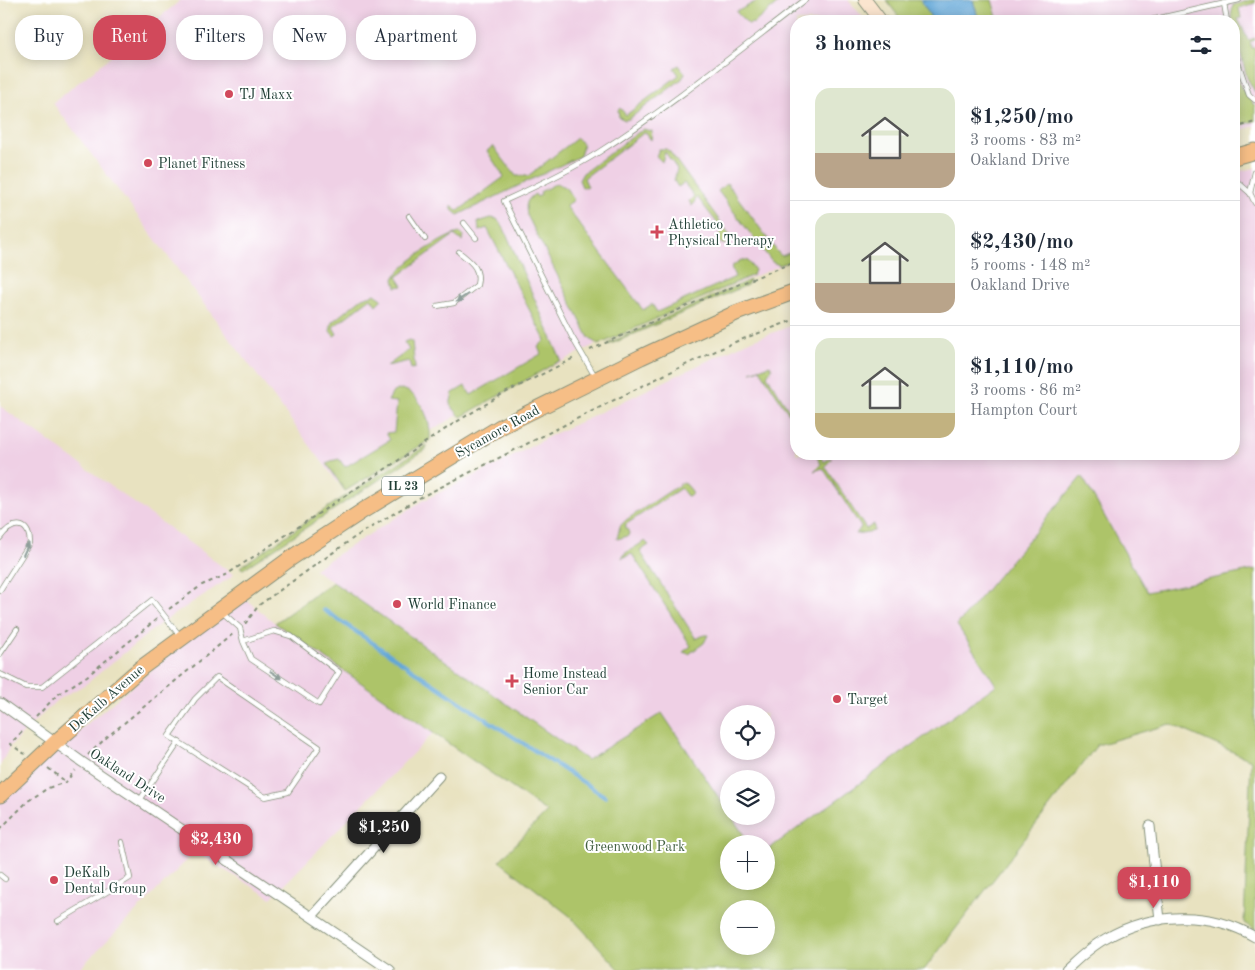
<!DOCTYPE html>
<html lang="en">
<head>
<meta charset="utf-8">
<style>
	:root { --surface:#fff; --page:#f2f2f3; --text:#1f2937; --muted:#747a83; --line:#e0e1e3; --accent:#d1495b }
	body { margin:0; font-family:"Old Standard TT",serif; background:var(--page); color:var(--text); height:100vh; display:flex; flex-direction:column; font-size:19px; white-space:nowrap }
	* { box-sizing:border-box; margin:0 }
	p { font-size:16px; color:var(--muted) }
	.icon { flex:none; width:28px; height:28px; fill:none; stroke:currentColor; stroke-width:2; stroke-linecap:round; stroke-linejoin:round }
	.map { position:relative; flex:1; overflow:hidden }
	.panel { position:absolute; left:790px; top:15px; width:450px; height:445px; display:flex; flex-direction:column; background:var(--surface); border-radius:20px; box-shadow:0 2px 12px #0003 }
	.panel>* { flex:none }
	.banner { position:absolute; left:15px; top:15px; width:475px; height:45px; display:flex; gap:10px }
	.fabs { position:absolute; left:720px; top:705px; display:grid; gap:10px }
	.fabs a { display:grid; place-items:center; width:55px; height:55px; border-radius:50%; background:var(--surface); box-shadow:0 2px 12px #0003; font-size:25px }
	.price { position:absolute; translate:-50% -42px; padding:0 11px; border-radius:10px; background:var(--accent); color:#fff; font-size:16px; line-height:32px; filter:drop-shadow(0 1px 2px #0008) }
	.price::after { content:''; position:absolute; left:50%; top:30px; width:15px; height:11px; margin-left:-8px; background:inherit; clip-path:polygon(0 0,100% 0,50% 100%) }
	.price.current { background:#222; color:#fff }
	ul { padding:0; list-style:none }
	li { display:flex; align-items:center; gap:15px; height:125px; padding:0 25px }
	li+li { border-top:1px solid var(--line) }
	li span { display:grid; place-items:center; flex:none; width:140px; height:100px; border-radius:15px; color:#555 }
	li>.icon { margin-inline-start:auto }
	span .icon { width:60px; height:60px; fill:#fffc; stroke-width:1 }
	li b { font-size:21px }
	h2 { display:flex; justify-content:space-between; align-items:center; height:60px; padding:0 25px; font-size:21px }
	.tag { padding:0 18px; border-radius:20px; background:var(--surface); box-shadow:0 2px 12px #0003; font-size:18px; line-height:45px }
	.tag.current { background:var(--accent); color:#fff }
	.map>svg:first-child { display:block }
</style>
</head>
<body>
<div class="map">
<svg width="1255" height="970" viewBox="0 0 1255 970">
	<rect width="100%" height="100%" fill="#fff"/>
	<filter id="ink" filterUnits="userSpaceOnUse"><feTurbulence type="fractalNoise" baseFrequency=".02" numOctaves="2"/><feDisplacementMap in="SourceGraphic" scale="10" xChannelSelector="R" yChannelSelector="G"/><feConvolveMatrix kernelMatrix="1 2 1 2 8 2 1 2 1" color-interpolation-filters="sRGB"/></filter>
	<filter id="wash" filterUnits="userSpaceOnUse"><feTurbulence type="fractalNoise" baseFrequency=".0096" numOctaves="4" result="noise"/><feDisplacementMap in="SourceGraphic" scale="20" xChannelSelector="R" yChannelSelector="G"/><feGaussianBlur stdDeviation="1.12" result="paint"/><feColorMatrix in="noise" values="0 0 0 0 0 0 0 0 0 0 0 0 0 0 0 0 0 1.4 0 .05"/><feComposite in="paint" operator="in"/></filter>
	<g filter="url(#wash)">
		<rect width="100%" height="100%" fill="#e8e2c0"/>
		<g fill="#efd0e5" fill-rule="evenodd">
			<polygon points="181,0 848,0 866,21 796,21 796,259 608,338 469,409 338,483 53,103"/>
			<polygon points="886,0 1255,0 1255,126 1234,132 1234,21 902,21"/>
			<path d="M1255,168V570L1147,592L1082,476L997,685L766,851V844H750L731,816H766V779H729V813L662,714L587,760L314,569L424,500L499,464L548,437L747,342L796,324V454H1234V175L1236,172ZM729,714H766V751H729Z"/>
			<polygon points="0,406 234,575 161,623 86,684 57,700 10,746 0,766"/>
			<polygon points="244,598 275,623 433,733 271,898 195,852 78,970 0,970 0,802 56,750 196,633"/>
		</g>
		<g fill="#adc469" stroke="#66804e" fill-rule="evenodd">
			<polygon points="759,0 782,0 754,23 748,24 736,12"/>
			<polygon points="886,0 921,0 933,21 902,21"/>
			<polygon points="973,0 992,0 998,21 979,21"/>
			<polygon points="1250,0 1255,0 1255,3 1239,8 1241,18 1238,19 1248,40 1255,38 1255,40 1250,42 1252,48 1255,48 1255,92 1247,78 1231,16 1233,5"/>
			<polygon points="1234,63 1241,88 1255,106 1255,121 1234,127"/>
			<polygon points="679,65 685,73 682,79 629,119 625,120 619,117 618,110 620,108 626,115 679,75 674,68"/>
			<polygon points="643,129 652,131 651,140 645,132 584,178 588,187 582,187 579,180 583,173"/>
			<polygon points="577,138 583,145 580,156 458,215 452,210 452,205 458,211 504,177 487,151 493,146 516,176 528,176"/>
			<polygon points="659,149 666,149 670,152 727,231 730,236 727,244 722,244 719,242 721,228 697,197 692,206 689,201 694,196 684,183 678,187 674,181 677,169 665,152 662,162 656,156"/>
			<path d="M557,183L566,188L574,200L566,206L643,310L652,304L657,312L735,277L731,267L741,260H747L755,270L753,275L598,345L589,338L527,215C525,204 526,200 535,194L537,197L541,195L540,192Z"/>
			<polygon points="727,183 779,254 782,256 791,252 795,260 779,265 772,262 718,191"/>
			<polygon points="491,218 497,219 503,226 561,360 461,417 450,405 453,393 465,386 471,395 541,354 538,347 545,340 487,228 479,231 478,222"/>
			<path d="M460,233L463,235L462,241L454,235L397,277L403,286L396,287L394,279C399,265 445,235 460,233Z"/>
			<polygon points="750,280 747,285 611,344 607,344"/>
			<polygon points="375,294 382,299 376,305 371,298 333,327 337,334 334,336 330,331 332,322 362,298"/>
			<polygon points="409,340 412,342 415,368 411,369 409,361 387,366 409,350 404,342"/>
			<polygon points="770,365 772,369 767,375 796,421 796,425 760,369 751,372"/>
			<path d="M401,389C420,392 432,422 430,440L345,491L327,464L331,461L339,459L345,467L390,440L386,433L394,432L397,402L388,401L393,392Z"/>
			<polygon points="427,445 426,449 243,569 240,567 333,504"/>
			<polygon points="815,454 818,454 824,462 830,458 832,459 825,466 866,529 874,524 874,531 856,534 861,527 823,468 814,471 821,464"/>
			<path d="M1082,476L1147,592L1255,570V930L1244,923L1251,760L1170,724L1097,745L924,970H620L570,916L499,861L547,812L275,623L333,582L587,760L662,713L729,813V816H731L750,844H729V881H766V851L996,685L957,625ZM729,909H766V946H729Z"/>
			<polygon points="682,483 685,483 692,491 691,495 687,496 681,488 625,525 629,533 628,536 617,539 620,526 626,520"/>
			<polygon points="645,541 649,545 640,551 696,639 704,635 708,635 704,643 689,654 683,652 691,646 632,554 622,558 624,554"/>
		</g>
		<polygon fill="#61a6d7" stroke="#407286" points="921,0 973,0 979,21 933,21"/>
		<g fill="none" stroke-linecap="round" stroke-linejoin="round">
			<polyline stroke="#61a6d7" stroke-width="4" points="324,610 472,710 606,797"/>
		</g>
	</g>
	<g filter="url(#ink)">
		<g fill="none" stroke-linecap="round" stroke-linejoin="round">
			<g stroke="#84907a" stroke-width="6">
				<g id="service">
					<polyline points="1224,3 1227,21"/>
					<polyline points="1147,21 1239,0"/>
					<polyline points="1234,51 1249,95 1255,100"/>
					<polyline points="1234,179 1250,193 1255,203"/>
					<polyline points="1250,193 1255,172"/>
					<polyline points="409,216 425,239"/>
					<polyline points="464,223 476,238"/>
					<path d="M437,306L454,303L477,285C481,268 471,262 459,252"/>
					<path d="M596,378L572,337L504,201C537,186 569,171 599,152C671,106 737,52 805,0"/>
					<path d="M0,538C11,522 29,519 30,543L0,590"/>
					<polyline points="222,612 240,628 243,641 251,659 319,704 339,672 291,636 274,631 243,641"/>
					<polyline points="0,654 17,629"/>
					<polyline points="0,674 26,687 42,687 152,600 180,636"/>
					<polygon points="217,677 319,747 288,792 265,797 169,736 195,699"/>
					<polyline points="140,800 179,742"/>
					<polyline points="0,875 5,879"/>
					<polyline points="58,921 130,878 122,842"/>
				</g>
			</g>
			<g stroke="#84907a" stroke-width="11">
				<g id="minor">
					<polyline points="0,703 82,762 390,970"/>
					<polyline points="1150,826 1160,920"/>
					<polyline points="312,916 439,776"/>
					<path d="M1066,970C1078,959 1090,947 1105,939C1151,912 1209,910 1255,937"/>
				</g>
			</g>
			<g stroke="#84907a" stroke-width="14">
				<polyline id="secondary" points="865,0 881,21"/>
			</g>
			<g stroke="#84907a" stroke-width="17">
				<g id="primary">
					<polyline points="1234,157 1255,151"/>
					<polyline points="0,795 56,742 141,668 291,558 364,510 502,426 641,357 736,313 796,291"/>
				</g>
			</g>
			<g stroke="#84907a" stroke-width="2" stroke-dasharray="4 4" stroke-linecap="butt">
				<polyline points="1234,128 1255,122"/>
				<polyline points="590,350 696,302 796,261"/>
				<polyline points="169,609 202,585 226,575 453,424 501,395 574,358"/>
				<polyline points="245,624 259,605 355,537 421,497 666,374 735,342 796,319"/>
				<polyline points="36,717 57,695 87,676 158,618"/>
				<polyline points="22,732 10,744 25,754"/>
				<polyline points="88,755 107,737 234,633"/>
				<polyline points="48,768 66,782"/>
				<polyline points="0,829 28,801 48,788 66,782 75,770"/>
			</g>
			<use href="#service" stroke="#fff" stroke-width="4.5"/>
			<use href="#minor" stroke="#fff" stroke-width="9"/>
			<use href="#secondary" stroke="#fbe5cf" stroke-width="12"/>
			<use href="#primary" stroke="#f6be86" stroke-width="15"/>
		</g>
		<defs><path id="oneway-solid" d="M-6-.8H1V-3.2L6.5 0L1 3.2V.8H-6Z" transform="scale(1.25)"/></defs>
		<g fill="#8f9e9a">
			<use href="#oneway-solid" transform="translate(462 298) rotate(146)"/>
			<use href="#oneway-solid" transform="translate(26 549) rotate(-65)"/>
			<use href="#oneway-solid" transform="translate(276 675) rotate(34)"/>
		</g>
	</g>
	<g fill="#d1495b" stroke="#fff" stroke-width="2">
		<circle cx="229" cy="94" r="5"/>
		<circle cx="148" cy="163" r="5"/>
		<path d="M654.5 224.5h5v5h5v5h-5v5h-5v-5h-5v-5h5z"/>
		<circle cx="397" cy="604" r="5"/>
		<path d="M509.5 673.5h5v5h5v5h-5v5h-5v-5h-5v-5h5z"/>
		<circle cx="837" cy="699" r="5"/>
		<circle cx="54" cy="880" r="5"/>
	</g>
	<g text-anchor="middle" stroke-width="4" stroke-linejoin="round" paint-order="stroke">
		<rect fill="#fff" stroke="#627771" stroke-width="1" x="382" y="476.5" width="42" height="19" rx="4"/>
		<g font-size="12" font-weight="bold" fill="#1f3d34">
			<text x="403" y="490">IL 23</text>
		</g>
		<g font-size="14" fill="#1f3d34" stroke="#fff" text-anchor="start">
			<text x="239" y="99">TJ Maxx</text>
			<text x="158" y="168">Planet Fitness</text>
			<text x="668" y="229">Athletico<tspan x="668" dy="16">Physical Therapy</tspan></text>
			<text x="407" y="609">World Finance</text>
			<text x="523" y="678">Home Instead<tspan x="523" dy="16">Senior Car</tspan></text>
			<text x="847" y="704">Target</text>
			<text x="64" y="877">DeKalb<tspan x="64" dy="16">Dental Group</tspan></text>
		</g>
		<g font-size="14" fill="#1f3d34" stroke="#fff">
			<text transform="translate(497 431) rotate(-29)" y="5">Sycamore Road</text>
			<text transform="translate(106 698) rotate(-41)" y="5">DeKalb Avenue</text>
			<text transform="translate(128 775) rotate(33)" y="5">Oakland Drive</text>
		</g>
		<g font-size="14" fill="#425f41" stroke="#fff">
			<text x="635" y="851">Greenwood Park</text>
		</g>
	</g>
</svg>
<div class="fabs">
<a><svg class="icon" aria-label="locate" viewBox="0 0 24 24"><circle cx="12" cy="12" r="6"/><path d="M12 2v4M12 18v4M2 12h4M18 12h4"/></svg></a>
<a><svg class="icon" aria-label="layers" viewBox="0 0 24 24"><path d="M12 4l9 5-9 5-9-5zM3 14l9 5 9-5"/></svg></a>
<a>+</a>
<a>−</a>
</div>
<b class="price current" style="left:384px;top:854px">$1,250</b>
<b class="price" style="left:216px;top:866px">$2,430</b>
<b class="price" style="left:1154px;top:909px">$1,110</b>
<div class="banner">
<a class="tag">Buy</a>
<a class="tag current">Rent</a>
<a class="tag">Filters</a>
<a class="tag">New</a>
<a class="tag">Apartment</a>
</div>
<section class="panel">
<h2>3 homes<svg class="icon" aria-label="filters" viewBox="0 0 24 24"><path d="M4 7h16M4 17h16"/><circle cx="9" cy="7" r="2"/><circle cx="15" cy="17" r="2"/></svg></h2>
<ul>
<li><span style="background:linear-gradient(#dfe7d0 65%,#b9a48a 0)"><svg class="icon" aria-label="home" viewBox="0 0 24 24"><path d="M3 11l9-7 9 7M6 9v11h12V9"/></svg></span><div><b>$1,250/mo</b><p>3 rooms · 83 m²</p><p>Oakland Drive</p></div></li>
<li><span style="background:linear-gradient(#dfe7d0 70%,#b9a48a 0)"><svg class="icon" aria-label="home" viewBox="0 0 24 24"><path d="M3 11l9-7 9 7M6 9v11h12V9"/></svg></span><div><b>$2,430/mo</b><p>5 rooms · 148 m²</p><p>Oakland Drive</p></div></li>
<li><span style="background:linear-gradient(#dfe7d0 75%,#c2b280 0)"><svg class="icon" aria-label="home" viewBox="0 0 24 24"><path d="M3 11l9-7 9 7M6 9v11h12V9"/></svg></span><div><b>$1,110/mo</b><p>3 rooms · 86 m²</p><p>Hampton Court</p></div></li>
</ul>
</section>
</div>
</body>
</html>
